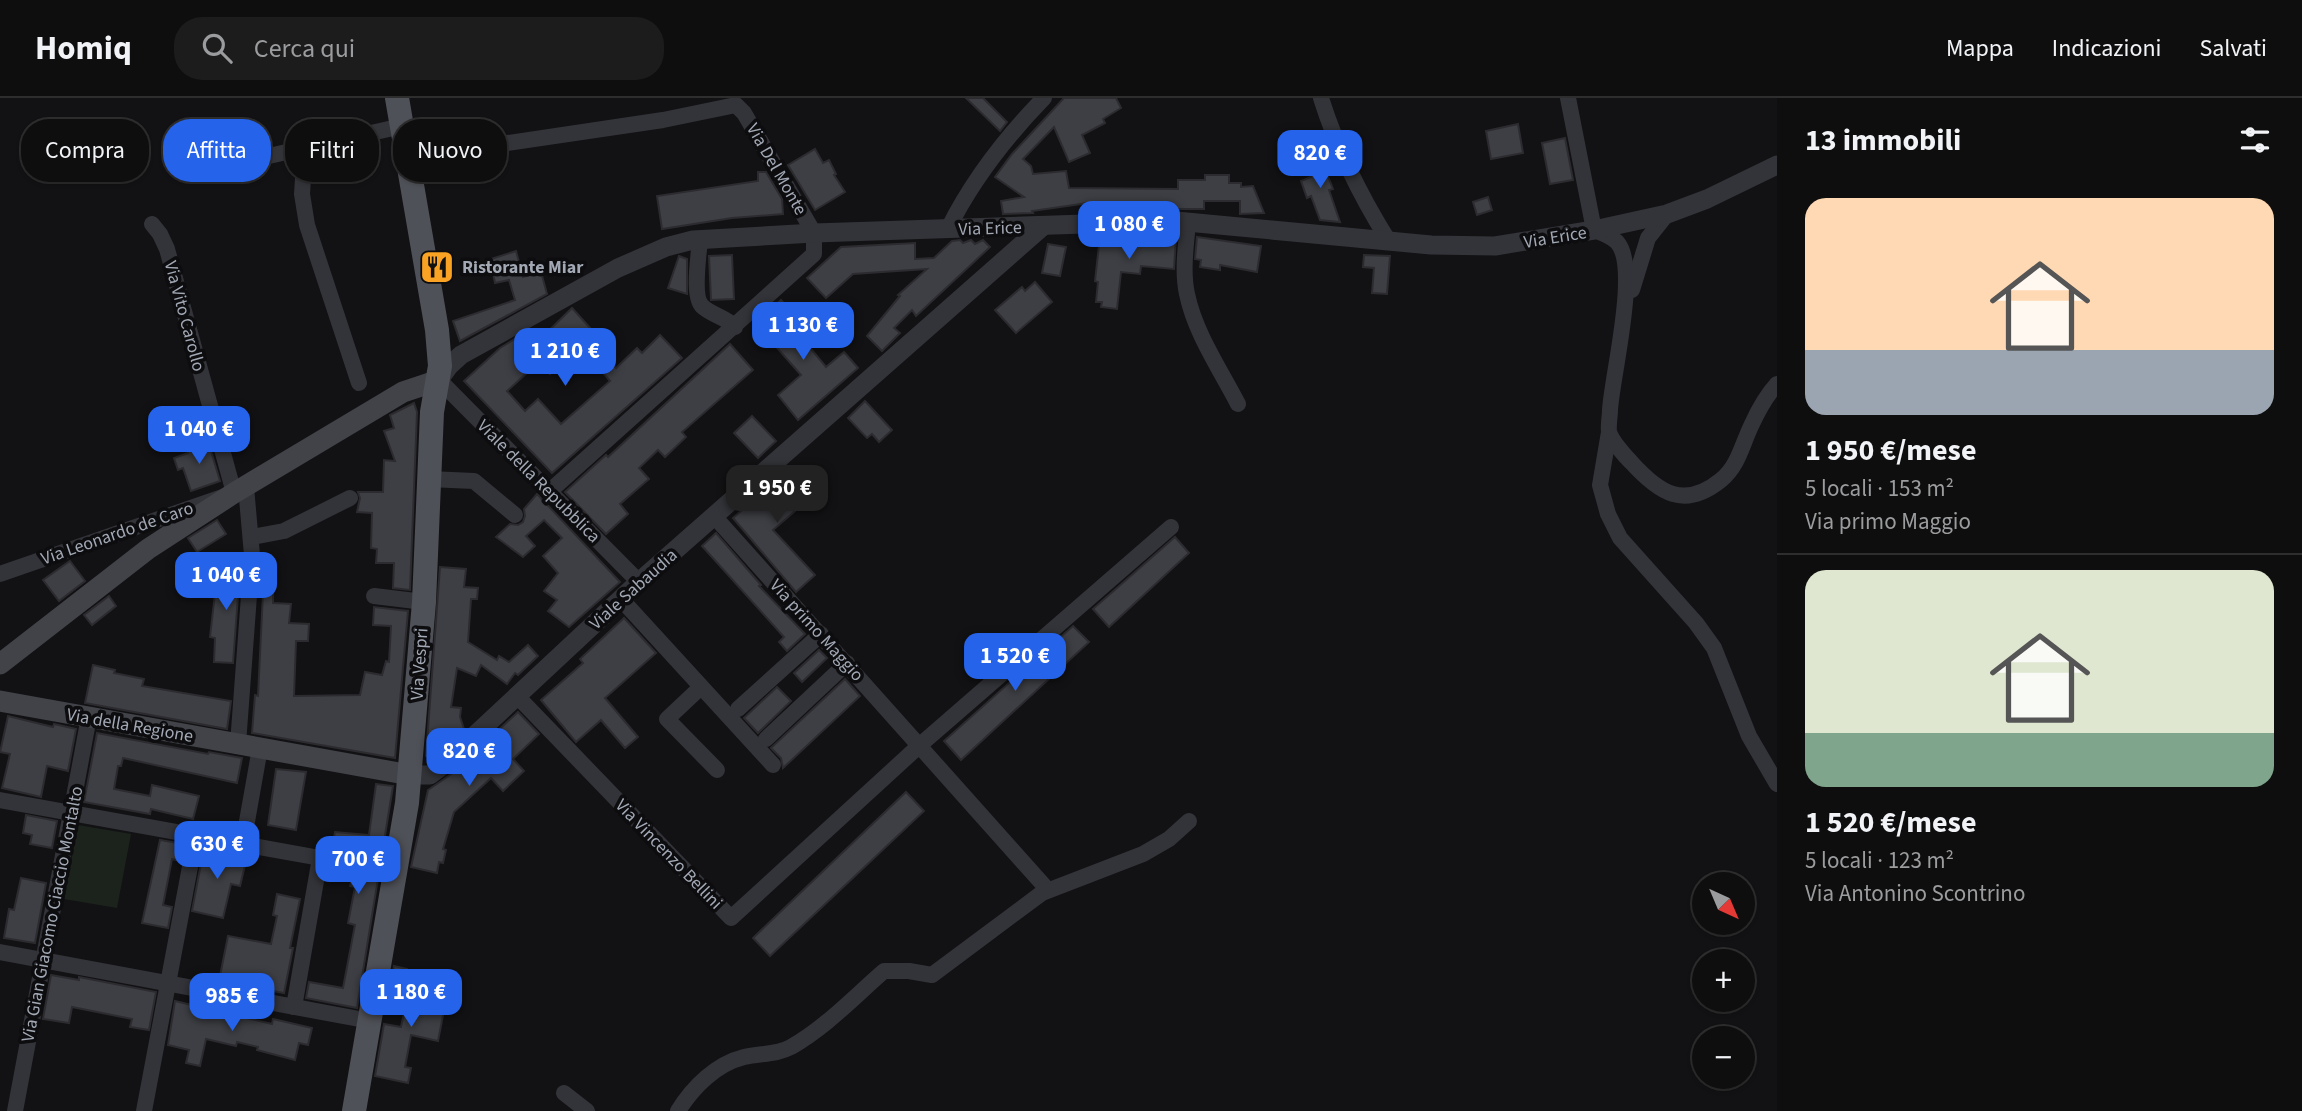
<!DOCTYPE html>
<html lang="it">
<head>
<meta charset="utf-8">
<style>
	:root { --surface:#0e0e0f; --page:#1c1c1d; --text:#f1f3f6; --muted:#9b9c9e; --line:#2e2e2f; --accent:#2563eb }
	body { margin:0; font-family:"Source Sans 3",sans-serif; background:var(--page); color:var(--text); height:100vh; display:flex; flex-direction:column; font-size:26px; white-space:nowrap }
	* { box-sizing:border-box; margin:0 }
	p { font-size:23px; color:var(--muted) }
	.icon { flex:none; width:38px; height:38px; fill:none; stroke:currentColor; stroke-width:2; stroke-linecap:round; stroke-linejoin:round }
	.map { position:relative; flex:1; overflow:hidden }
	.sheet { display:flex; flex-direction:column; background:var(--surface); width:525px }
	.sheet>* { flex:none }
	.top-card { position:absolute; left:21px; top:21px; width:665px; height:63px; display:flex; gap:14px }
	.needle { width:46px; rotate:136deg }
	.buttons { position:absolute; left:1692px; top:774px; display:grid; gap:14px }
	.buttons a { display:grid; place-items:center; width:63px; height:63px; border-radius:50%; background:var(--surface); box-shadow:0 2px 5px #0004,0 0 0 2px var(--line); font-size:35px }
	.price { position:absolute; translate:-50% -60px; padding:0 16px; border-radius:14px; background:var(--accent); color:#fff; font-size:23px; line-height:46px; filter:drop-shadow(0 2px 4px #0008) }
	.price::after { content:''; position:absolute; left:50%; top:42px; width:21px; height:16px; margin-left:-10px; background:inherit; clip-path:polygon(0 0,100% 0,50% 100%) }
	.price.on { background:#222; color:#fff }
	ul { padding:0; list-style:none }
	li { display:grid; align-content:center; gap:14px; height:371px; padding:0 28px }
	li+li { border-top:2px solid var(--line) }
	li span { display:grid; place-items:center; height:217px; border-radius:21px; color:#555 }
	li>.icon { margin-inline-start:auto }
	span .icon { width:126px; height:126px; fill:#fffc; stroke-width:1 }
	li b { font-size:30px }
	h2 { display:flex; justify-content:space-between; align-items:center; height:84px; padding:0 28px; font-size:30px }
	.tag { padding:0 24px; border-radius:28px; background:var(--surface); box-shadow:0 2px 5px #0004,0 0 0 2px var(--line); font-size:24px; line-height:63px }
	.tag.on { background:var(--accent); color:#fff }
	header { display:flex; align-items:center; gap:42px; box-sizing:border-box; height:98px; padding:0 35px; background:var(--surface); border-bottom:2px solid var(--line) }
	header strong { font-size:33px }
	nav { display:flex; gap:38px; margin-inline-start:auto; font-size:24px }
	.search { width:490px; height:63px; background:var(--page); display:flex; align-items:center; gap:18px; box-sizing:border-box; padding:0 24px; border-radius:28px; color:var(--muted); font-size:26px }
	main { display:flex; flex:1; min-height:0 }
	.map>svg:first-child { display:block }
</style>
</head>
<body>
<header>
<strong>Homiq</strong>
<div class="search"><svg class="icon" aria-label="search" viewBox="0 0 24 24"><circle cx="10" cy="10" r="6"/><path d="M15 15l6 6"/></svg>Cerca qui</div>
<nav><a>Mappa</a><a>Indicazioni</a><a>Salvati</a></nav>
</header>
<main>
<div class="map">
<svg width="1777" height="1013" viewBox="0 0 1777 1013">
	<rect width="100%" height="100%" fill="#121214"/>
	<polygon fill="#1c231c" points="78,727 131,736 117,810 64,801"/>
	<g fill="#3e3f44" stroke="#2c2c30" stroke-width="2">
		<polygon points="966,0 983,0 1007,24 1000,33"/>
		<polygon points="1064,0 1116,0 1121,10 1103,21 1105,25 1082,37 1090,55 1069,64 1054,29 1023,61 1031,68 1033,76 1066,73 1069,90 1178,91 1178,82 1205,82 1205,77 1229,77 1229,85 1241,85 1241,89 1253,88 1264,115 1240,116 1240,103 1204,103 1204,111 1088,111 1088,105 1032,113 1033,115 1003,116 1001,103 1024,99 995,79 1012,56"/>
		<polygon points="1518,26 1523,55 1491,61 1486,33"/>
		<polygon points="1565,40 1573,82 1550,86 1542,45"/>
		<polygon points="815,51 823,65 829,62 836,76 834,77 845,94 815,112 788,67"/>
		<polygon points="1320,58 1333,91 1329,92 1340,124 1320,122 1311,98 1307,100 1301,83 1311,79 1305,64"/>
		<polygon points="758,74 766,74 782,101 783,116 732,120 662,131 657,98 758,83"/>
		<polygon points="1488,99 1492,112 1477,117 1473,104"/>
		<polygon points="1154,136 1176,138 1174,171 1141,168 1140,176 1121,174 1117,211 1101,209 1102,204 1096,204 1098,184 1095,183 1100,138"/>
		<polygon points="1197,139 1261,148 1257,174 1220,167 1220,172 1200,169 1201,162 1195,161"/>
		<polygon points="960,142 963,145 971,142 975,146 983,142 990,149 916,218 912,212 894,230 900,235 882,253 867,238 900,198 898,197 927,171 853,176 826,200 807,180 841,149 915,145 915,161 934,160 952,143"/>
		<polygon points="1048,146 1066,149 1060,178 1042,175"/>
		<polygon points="516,153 523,179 541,174 547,196 460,243 453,223 515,202 509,182 495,185 493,175 488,177 485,163"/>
		<polygon points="732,157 734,201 711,202 709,158"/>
		<polygon points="1364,157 1390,158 1387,196 1372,195 1374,170 1363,169"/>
		<polygon points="679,158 687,161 687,196 668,190"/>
		<polygon points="1035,184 1052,204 1016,235 995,212 1022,189 1025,193"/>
		<polygon points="781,202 813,241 807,246 826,269 844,254 858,270 798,322 778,297 801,277 756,226"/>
		<polygon points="572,210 601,242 590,252 584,246 550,276 539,264 507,293 525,313 538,301 561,326 610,283 604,276 614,268 616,270 637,250 642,255 660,237 682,260 552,375 464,283 500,250 518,239 529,252"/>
		<polygon points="730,246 753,272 682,334 686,339 665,359 658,352 639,370 649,381 620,406 628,416 606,436 565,394 606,357 608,359"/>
		<polygon points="865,303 892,332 879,344 872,336 867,340 848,320"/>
		<polygon points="414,305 417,314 410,492 393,490 394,465 376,465 377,451 371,450 372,415 357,414 360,400 358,394 383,394 384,362 395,363 384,333 394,330 390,317"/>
		<polygon points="752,318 776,343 758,360 734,335"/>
		<polygon points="208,343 220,383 191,393 183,370 178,372 174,360 188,355 187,351"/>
		<polygon points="791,369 813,394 800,405 802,407 773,432 815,477 796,494 733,420"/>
		<polygon points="537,396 620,484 569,529 548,513 557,502 544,493 558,475 543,458 562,440 544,422 526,438 535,448 523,459 496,439 510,426 518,427 523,424 525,418 524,411"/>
		<polygon points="217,422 226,436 197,454 188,440"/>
		<polygon points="716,435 761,487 759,488 805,536 787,553 779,544 784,539 702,448"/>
		<polygon points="1175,439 1189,455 1109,529 1093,511"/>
		<polygon points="232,456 241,457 233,565 214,564 215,540 210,539 217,478 225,479 225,466 232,466"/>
		<polygon points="70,463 85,483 59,503 43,482"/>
		<polygon points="440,469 466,471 464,489 478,490 477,501 471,501 468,544 497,562 499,558 509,564 528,547 538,558 518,577 515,575 507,586 481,567 476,578 457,570 451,609 461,610 460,619 464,631 431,661 426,658"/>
		<polygon points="263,495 273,496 273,505 291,506 289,525 309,526 308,543 296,543 294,598 360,597 365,574 382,577 386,563 389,564 391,528 373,527 374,509 408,513 395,660 252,635 255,597 258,598"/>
		<polygon points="109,498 116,508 92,527 84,517"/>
		<polygon points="624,520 656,555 605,600 638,639 625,650 601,622 576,644 541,602 583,565 580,561"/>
		<polygon points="1073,528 1089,544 961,662 944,643"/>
		<polygon points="819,552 827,560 802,584 794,575"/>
		<polygon points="93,567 115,572 114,575 144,581 142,588 231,603 227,631 85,605"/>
		<polygon points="845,581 860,598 783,670 781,660 771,650"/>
		<polygon points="777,589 791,603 758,635 744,620"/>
		<polygon points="518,614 539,636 513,661 524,673 503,693 491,680 454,714 443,751 446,752 443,765 439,764 437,775 411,769 428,692 450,677"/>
		<polygon points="8,618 53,629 54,626 76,631 68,673 47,668 41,699 2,690 10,656 0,654"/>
		<polygon points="97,635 208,656 209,654 242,660 237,685 123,660 121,668 118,668 114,691 150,698 152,687 199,698 193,721 151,711 150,716 84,704"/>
		<polygon points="276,671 306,674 296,732 268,727"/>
		<polygon points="376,686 393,688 357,910 306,900 309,884 343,890 355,827 348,825 355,789 350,788 355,768 329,768 330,760 335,734 369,737"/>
		<polygon points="906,694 924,713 770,858 753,840"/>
		<polygon points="26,717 57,723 52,750 30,746 32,737 23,735"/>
		<polygon points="160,742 184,746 180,763 172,761 163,807 172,809 168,830 142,825"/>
		<polygon points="204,750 247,759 240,788 231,786 223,820 192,813"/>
		<polygon points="21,780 46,785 35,845 4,840 9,811 14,812"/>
		<polygon points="277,796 300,801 290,850 293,850 284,895 219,883 228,838 271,846 277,818 273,817"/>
		<polygon points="394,868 407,871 404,884 392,882"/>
		<polygon points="412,876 437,881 434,899 446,902 438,943 411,937 405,969 411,970 408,985 375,978 384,926 401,929"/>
		<polygon points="51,877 79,882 79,879 156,894 149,932 130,929 132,921 72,909 69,925 43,921"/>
		<polygon points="175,903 272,926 273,921 312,930 308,947 299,945 295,962 257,952 258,949 237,944 236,948 206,941 200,968 186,965 189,952 168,947"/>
	</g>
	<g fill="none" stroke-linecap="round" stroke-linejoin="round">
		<g stroke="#333439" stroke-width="16">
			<path d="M1321,0C1337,51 1360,97 1388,142"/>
			<path d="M1568,0L1594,132C1602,135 1611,138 1617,144C1640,169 1612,277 1610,312C1610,318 1608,328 1609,334C1612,343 1624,357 1631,364C1659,395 1684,412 1721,382C1739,367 1742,346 1752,326C1758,313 1767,297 1777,286"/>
			<polyline points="305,50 302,96 307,127 359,285"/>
			<polyline points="260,60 402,28"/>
			<polyline points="407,60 663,22 736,7 744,15 814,135 814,156 550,393"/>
			<path d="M1188,124C1186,148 1182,173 1187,196C1195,235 1220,271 1238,306"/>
			<path d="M948,131C973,81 1005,40 1044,0"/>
			<path d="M700,141C699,156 692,198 702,208C711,217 726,219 735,229"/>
			<polyline points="1632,192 1648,140 1667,116"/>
			<polyline points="439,282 639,484"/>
			<polyline points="1609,334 1600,387 1608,416 1620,440 1696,525 1714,550 1749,638 1777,686"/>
			<polyline points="429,381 474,383 515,417"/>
			<polyline points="714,418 1048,792"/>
			<polyline points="252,439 284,433 350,400"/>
			<polyline points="0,476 234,395 167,151 160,136 152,126"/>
			<polyline points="374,498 424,504"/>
			<polyline points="621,501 773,667"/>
			<polyline points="701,589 667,621 717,672"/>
			<polyline points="516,597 731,820 920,647 1171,429"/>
			<polyline points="738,611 821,536"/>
			<polyline points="766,641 847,565"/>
			<polyline points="238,646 252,457 246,389"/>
			<polyline points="0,702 320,760 294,909"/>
			<polyline points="243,746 260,650"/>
			<polyline points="0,854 370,923"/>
			<polyline points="564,995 587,1013"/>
			<polyline points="15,1013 89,619"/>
			<polyline points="144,1013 196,737"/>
			<path d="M678,1013C693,989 716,966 744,959C760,955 776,957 791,949C826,929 854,899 884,873H909L932,877L1042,795L1143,756L1169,741L1189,723"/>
		</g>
		<g stroke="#333439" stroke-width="19">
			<polyline points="439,282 449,268 461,257 618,170 666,149 693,142 814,135 1176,123 1431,147 1495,148 1594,132 1667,116 1707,101 1777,67"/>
			<polyline points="410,677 430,677 442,668 639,484 1043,128"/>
		</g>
		<g stroke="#414349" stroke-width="21">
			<polyline points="0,566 148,451 234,395 403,294 439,282"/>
			<polyline points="0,603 410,677"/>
		</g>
		<polyline stroke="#4f5158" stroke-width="24" points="354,1013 407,705 424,504 432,314 440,268 437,232 397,0"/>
	</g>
	<defs>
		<g id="restaurant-square" transform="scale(1.75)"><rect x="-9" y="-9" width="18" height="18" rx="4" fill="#faa223" stroke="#0d0d0f"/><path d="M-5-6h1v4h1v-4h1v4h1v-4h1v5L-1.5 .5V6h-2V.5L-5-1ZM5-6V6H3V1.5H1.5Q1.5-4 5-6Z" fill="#111"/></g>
	</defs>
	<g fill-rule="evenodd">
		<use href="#restaurant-square" x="437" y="169"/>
	</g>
	<g text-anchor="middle" stroke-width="7" stroke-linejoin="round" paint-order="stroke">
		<g font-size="18" fill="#a2a9b5" stroke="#0d0d0f">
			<text transform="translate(777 71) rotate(60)" y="6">Via Del Monte</text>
			<text transform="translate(990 130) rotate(-2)" y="6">Via Erice</text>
			<text transform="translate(1555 139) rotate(-9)" y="6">Via Erice</text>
			<text transform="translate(185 218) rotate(75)" y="6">Via Vito Carollo</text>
			<text transform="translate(539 383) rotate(45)" y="6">Viale della Repubblica</text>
			<text transform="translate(117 435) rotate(-19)" y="6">Via Leonardo de Caro</text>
			<text transform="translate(633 491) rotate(-42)" y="6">Viale Sabaudia</text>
			<text transform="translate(817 532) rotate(48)" y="6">Via primo Maggio</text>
			<text transform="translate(419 566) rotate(-86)" y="6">Via Vespri</text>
			<text transform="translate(130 627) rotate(10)" y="6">Via della Regione</text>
			<text transform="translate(669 756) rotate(46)" y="6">Via Vincenzo Bellini</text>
			<text transform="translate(52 816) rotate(-79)" y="6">Via Gian Giacomo Ciaccio Montalto</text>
		</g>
		<g font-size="18" font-weight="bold" fill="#a2a9b5" stroke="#0d0d0f" text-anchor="start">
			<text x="462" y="175">Ristorante Miar</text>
		</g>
	</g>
</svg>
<div class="buttons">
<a><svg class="needle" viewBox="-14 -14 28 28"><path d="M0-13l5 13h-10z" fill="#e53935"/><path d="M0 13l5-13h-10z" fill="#9b9c9e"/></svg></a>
<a>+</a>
<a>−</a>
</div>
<b class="price" style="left:1320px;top:92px">820 €</b>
<b class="price" style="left:1129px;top:163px">1 080 €</b>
<b class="price" style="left:803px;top:264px">1 130 €</b>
<b class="price" style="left:565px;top:290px">1 210 €</b>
<b class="price" style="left:199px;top:368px">1 040 €</b>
<b class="price on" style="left:777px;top:427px">1 950 €</b>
<b class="price" style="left:226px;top:514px">1 040 €</b>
<b class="price" style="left:1015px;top:595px">1 520 €</b>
<b class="price" style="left:469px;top:690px">820 €</b>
<b class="price" style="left:217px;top:783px">630 €</b>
<b class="price" style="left:358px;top:798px">700 €</b>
<b class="price" style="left:411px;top:931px">1 180 €</b>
<b class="price" style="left:232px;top:935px">985 €</b>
<div class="top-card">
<a class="tag">Compra</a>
<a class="tag on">Affitta</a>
<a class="tag">Filtri</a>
<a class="tag">Nuovo</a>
</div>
</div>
<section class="sheet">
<h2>13 immobili<svg class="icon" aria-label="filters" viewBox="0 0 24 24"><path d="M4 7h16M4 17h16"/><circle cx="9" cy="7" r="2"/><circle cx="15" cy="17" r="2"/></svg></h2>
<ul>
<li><span style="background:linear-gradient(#ffd9b3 70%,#9aa5b1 0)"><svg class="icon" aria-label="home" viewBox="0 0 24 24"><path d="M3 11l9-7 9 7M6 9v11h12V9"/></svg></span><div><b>1 950 €/mese</b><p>5 locali · 153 m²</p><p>Via primo Maggio</p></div></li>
<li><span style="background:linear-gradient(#dfe7d0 75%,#7fa58c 0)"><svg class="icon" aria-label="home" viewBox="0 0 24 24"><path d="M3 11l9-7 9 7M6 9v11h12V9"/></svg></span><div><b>1 520 €/mese</b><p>5 locali · 123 m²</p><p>Via Antonino Scontrino</p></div></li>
</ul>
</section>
</main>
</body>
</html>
